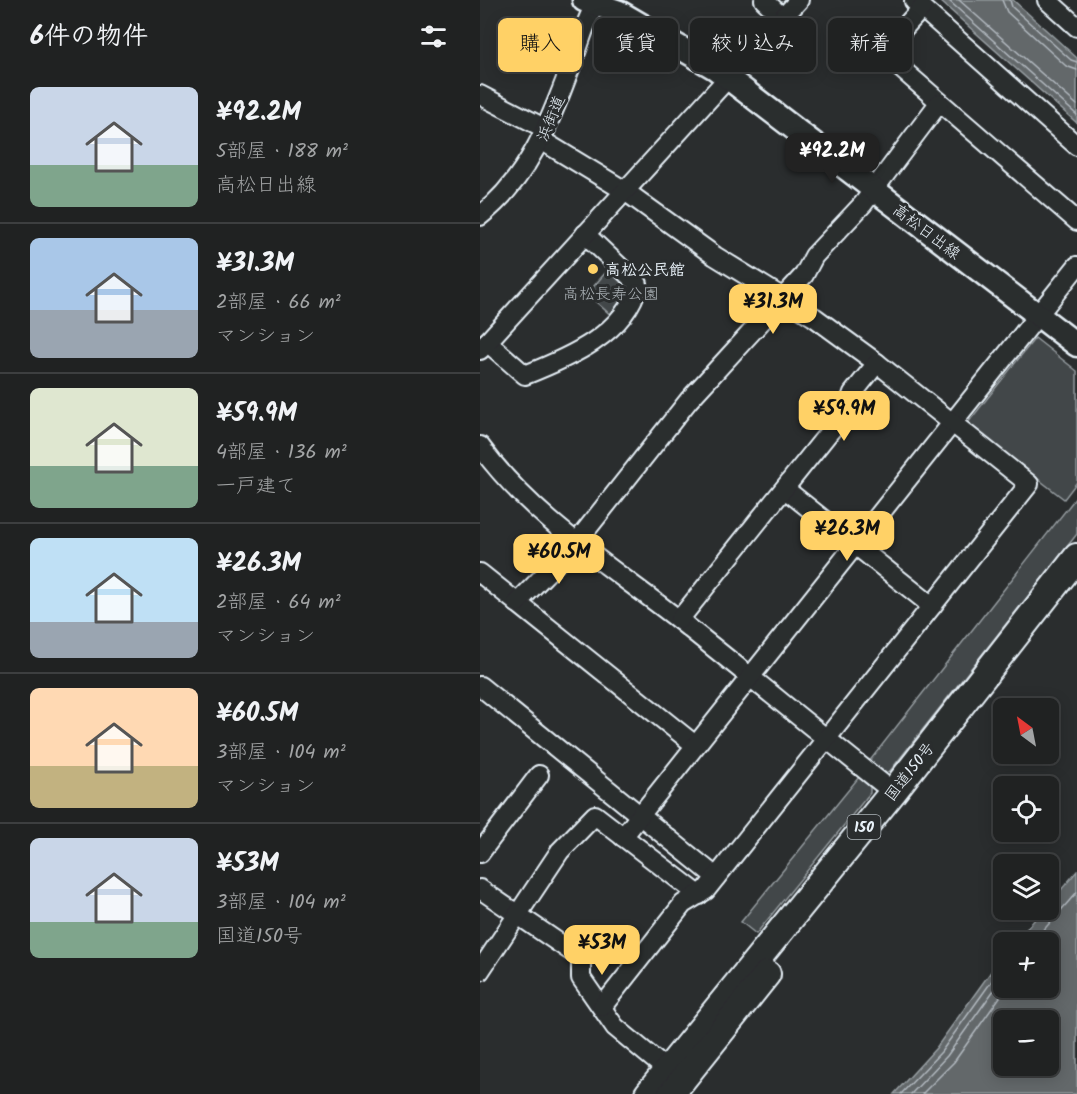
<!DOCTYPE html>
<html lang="ja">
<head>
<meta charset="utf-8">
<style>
	:root { --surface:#202222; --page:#2d2f2f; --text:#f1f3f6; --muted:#a2a4a5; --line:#3d3f40; --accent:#ffd166 }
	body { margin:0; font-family:Kalam,"Klee One",sans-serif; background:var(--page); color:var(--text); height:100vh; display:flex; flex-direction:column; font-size:22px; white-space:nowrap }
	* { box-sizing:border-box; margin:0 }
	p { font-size:20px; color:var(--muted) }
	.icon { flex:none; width:33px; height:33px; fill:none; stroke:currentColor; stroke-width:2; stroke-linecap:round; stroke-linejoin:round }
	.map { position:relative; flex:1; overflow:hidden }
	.side { display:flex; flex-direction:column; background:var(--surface); width:480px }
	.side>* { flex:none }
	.hud { position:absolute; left:18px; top:18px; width:489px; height:54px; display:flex; gap:12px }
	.needle { width:39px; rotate:328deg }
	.fabs { position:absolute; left:513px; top:698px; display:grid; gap:12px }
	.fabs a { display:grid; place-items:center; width:66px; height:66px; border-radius:9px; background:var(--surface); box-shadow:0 3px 15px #0003,0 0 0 2px var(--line); font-size:30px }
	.price { position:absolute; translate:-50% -51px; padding:0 14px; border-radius:12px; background:var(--accent); color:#111; font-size:20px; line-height:39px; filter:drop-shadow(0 2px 3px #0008) }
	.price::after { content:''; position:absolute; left:50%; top:36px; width:18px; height:14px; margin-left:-9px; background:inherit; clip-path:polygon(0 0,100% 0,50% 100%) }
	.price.on { background:#222; color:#fff }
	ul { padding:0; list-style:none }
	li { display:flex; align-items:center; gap:18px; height:150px; padding:0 30px }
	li+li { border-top:2px solid var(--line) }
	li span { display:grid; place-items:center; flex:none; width:168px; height:120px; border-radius:9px; color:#555 }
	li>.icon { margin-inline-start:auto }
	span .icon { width:72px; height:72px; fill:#fffc; stroke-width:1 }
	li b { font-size:26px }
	h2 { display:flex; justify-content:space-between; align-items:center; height:72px; padding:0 30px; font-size:26px }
	.tag { padding:0 21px; border-radius:9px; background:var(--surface); box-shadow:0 3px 15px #0003,0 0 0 2px var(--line); font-size:21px; line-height:54px }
	.tag.on { background:var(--accent); color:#111 }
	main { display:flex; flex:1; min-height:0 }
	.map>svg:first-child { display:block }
</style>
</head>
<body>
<main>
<section class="side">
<h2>6件の物件<svg class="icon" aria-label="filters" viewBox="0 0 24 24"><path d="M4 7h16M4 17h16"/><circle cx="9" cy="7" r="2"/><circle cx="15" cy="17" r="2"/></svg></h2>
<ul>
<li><span style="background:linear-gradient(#c9d6e8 65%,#7fa58c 0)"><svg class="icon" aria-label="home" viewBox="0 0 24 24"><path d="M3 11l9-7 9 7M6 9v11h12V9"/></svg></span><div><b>¥92.2M</b><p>5部屋 · 188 m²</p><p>高松日出線</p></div></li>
<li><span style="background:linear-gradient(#a9c7e8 60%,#9aa5b1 0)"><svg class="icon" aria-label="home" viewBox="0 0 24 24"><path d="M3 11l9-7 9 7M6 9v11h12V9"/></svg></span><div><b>¥31.3M</b><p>2部屋 · 66 m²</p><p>マンション</p></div></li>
<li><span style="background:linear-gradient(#dfe7d0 65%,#7fa58c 0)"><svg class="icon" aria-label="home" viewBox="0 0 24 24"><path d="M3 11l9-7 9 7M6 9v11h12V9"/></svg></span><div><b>¥59.9M</b><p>4部屋 · 136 m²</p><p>一戸建て</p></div></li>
<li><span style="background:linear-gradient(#bfe0f5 70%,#9aa5b1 0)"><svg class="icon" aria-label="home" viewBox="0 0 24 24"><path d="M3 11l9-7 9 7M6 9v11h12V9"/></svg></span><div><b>¥26.3M</b><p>2部屋 · 64 m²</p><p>マンション</p></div></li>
<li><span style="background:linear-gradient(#ffd9b3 65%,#c2b280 0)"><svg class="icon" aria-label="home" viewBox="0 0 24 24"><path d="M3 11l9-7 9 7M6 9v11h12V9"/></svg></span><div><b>¥60.5M</b><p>3部屋 · 104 m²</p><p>マンション</p></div></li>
<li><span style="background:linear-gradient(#c9d6e8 70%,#7fa58c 0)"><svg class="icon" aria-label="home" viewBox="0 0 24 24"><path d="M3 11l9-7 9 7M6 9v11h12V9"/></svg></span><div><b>¥53M</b><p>3部屋 · 104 m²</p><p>国道150号</p></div></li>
</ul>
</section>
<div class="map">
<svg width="597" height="1094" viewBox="0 0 597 1094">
	<rect width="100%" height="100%" fill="#2a2d2e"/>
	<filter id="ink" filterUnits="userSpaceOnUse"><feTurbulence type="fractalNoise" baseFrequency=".0167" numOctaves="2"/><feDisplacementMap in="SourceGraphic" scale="12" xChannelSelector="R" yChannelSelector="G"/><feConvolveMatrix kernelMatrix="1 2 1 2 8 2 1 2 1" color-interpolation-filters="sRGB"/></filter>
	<g filter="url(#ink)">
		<g fill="#424648" stroke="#959ca0" stroke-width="1.5">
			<polygon points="133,264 152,284 133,317 107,294"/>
			<polygon points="555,338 597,371 597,482 584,499 487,424"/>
			<polygon points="597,496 597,534 410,771 404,773 388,763"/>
			<polygon points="379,777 390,787 390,793 276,934 261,922"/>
		</g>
		<g fill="#63686b" stroke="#989fa3" stroke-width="1.5" fill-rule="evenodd">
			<polygon points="459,0 533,0 597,58 597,123"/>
			<path d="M597,871V1094H414L456,1048L523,955L524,987H568V942H535L564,909H568L569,904ZM524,1020H568V1065H524Z"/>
		</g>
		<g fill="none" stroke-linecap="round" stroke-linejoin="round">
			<g stroke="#b3bac0" stroke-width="1.5">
				<polyline points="468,0 597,115"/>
				<polyline points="479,0 597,105"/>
				<polyline points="522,0 527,12 586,66 597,70"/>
				<polyline points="530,0 532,7 591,60 597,62"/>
				<polyline points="553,942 597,892"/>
				<polyline points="421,1094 461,1052 524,964"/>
				<polyline points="431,1094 467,1056 524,976"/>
				<polyline points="442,1094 474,1062 527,987"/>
			</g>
			<g stroke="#e8f1f8" stroke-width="22">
				<g id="minor">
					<polyline points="284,0 303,18"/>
					<polyline points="567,0 597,27"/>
					<polyline points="434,1 597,146"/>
					<polyline points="442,8 402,52 597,221"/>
					<polyline points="0,95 66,129"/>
					<polyline points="61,140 145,191 235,256 334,317 397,363"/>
					<path d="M0,216C52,175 72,116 95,55C102,37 107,16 118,0"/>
					<path d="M7,342L45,375C88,358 146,334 158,284L105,234"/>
					<polyline points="0,350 319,0"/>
					<path d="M0,446C52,518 130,566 199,620C271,677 341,735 413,792"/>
					<polyline points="305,489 452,606"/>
					<polyline points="0,573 215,745"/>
					<polyline points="37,603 96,543 209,400 324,275 334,256 383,204 459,103"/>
					<polyline points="0,686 236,877"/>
					<polyline points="143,837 597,266"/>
					<polyline points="0,853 59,775"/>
					<polyline points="0,889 101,958 101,978 135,1027 187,1070"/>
					<polyline points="0,971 80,851 115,815 219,895"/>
					<polyline points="122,1007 203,904 226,890 549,484 397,363 373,393 367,410 199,620"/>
				</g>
			</g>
			<g stroke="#e8f1f8" stroke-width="27">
				<polyline id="major" points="104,0 139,12 235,68 597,345"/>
			</g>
			<g stroke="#e8f1f8" stroke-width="30">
				<g id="highway">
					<polyline points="168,1094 413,792 597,557"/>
					<polyline points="191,1094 287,974"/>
				</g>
			</g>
			<use href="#minor" stroke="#2a2d2e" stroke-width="18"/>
			<use href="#major" stroke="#2a2d2e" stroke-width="22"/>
			<use href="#highway" stroke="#2a2d2e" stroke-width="26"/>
		</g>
	</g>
	<circle fill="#ffd166" stroke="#2a2d2e" stroke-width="2" cx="113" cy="269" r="6"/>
	<g text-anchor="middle" stroke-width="6" stroke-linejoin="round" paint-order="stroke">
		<rect fill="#2a2d2e" stroke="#afb6bb" stroke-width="1.5" x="367.5" y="815" width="33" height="24" rx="4.5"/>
		<g font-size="15" font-weight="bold" fill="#e8f1f8">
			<text x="384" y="832">150</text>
		</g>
		<g font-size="16" fill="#e8f1f8" stroke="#2a2d2e">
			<text transform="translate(70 118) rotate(-67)" y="6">浜街道</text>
			<text transform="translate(447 231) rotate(37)" y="6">高松日出線</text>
			<text transform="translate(429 771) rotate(-52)" y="6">国道150号</text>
		</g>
		<g font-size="16" font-weight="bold" fill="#e8f1f8" stroke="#2a2d2e" text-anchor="start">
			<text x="125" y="275">高松公民館</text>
		</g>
		<g font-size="16" fill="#aeb5ba" stroke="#2a2d2e">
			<text x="131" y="299">高松長寿公園</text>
		</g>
	</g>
</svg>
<div class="fabs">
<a><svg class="needle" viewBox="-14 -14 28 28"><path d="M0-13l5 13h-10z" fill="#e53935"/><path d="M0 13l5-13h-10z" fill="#a2a4a5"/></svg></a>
<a><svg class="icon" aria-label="locate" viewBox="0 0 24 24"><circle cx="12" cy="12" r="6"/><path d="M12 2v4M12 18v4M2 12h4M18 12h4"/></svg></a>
<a><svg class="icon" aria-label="layers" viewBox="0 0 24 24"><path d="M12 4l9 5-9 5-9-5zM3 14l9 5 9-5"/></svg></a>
<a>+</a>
<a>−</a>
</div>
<b class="price on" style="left:352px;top:184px">¥92.2M</b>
<b class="price" style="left:293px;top:335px">¥31.3M</b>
<b class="price" style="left:364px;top:442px">¥59.9M</b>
<b class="price" style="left:367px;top:562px">¥26.3M</b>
<b class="price" style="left:79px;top:585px">¥60.5M</b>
<b class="price" style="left:122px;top:976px">¥53M</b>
<div class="hud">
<a class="tag on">購入</a>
<a class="tag">賃貸</a>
<a class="tag">絞り込み</a>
<a class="tag">新着</a>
</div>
</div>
</main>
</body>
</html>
